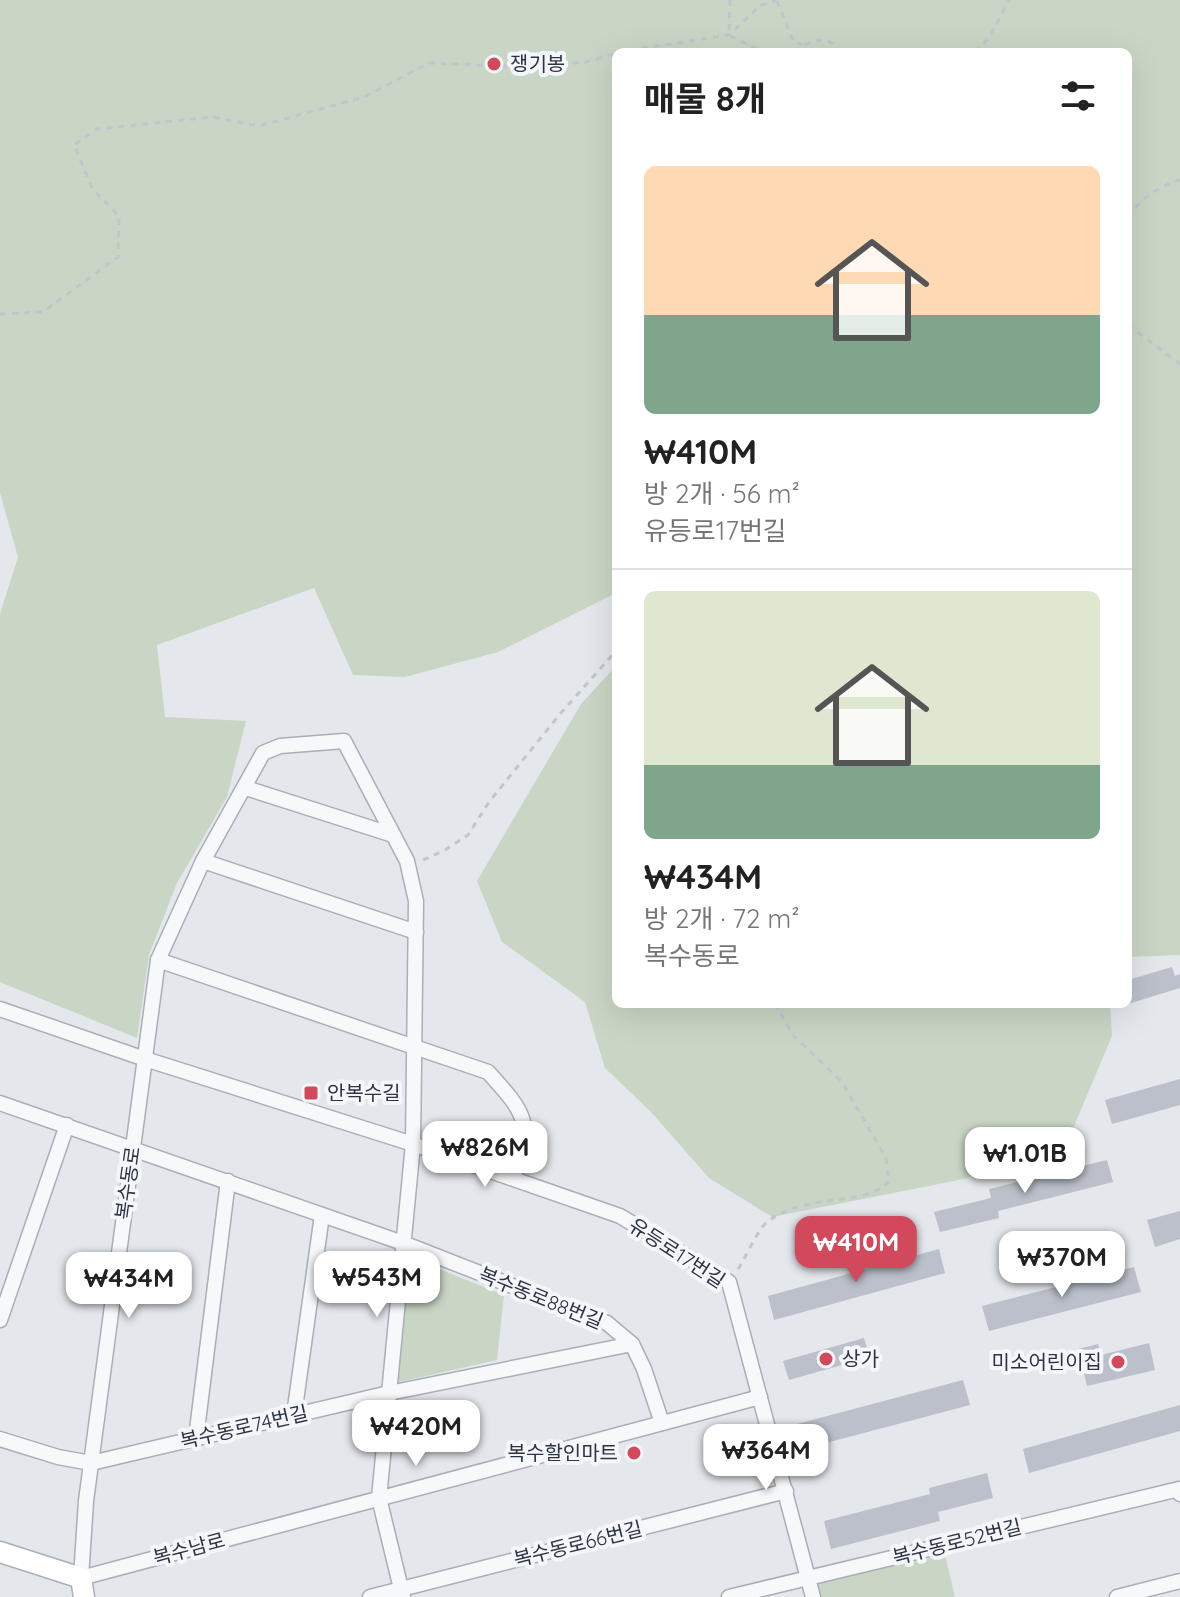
<!DOCTYPE html>
<html lang="ko">
<head>
<meta charset="utf-8">
<style>
	:root { --surface:#fff; --page:#f6f6f6; --text:#222; --muted:#767676; --line:#e0e0e0; --accent:#d1495b }
	body { margin:0; font-family:Quicksand,"Noto Sans KR",sans-serif; background:var(--page); color:var(--text); height:100vh; display:flex; flex-direction:column; font-size:30px; white-space:nowrap }
	* { box-sizing:border-box; margin:0 }
	p { font-size:26px; color:var(--muted) }
	.icon { flex:none; width:44px; height:44px; fill:none; stroke:currentColor; stroke-width:2; stroke-linecap:round; stroke-linejoin:round }
	.map { position:relative; flex:1; overflow:hidden }
	.details { position:absolute; left:612px; top:48px; width:520px; height:960px; display:flex; flex-direction:column; background:var(--surface); border-radius:12px; box-shadow:0 8px 32px #0002 }
	.details>* { flex:none }
	.price { position:absolute; translate:-50% -68px; padding:0 18px; border-radius:16px; background:#fff; color:#222; font-size:26px; line-height:52px; filter:drop-shadow(0 2px 4px #0008) }
	.price::after { content:''; position:absolute; left:50%; top:48px; width:24px; height:18px; margin-left:-12px; background:inherit; clip-path:polygon(0 0,100% 0,50% 100%) }
	.price.on { background:var(--accent); color:#fff }
	ul { padding:0; list-style:none }
	li { display:grid; align-content:center; gap:16px; height:424px; padding:0 32px }
	li+li { border-top:2px solid var(--line) }
	li span { display:grid; place-items:center; height:248px; border-radius:12px; color:#555 }
	li>.icon { margin-inline-start:auto }
	span .icon { width:144px; height:144px; fill:#fffc; stroke-width:1 }
	li b { font-size:34px }
	h2 { display:flex; justify-content:space-between; align-items:center; height:96px; padding:0 32px; font-size:34px }
	.map>svg:first-child { display:block }
</style>
</head>
<body>
<div class="map">
<svg width="1180" height="1597" viewBox="0 0 1180 1597">
	<rect width="100%" height="100%" fill="#e4e7ec"/>
	<g fill="#c9d6c5">
		<polygon points="0,0 1180,0 1180,955 1128,957 1128,52 616,52 616,590 612,595 498,652 405,677 353,675 314,588 157,645 165,717 246,721 227,797 177,883 149,955 137,1038 0,982 0,614 18,557 0,493"/>
		<polygon points="616,666 616,1004 1110,1004 1112,1036 1069,1138 964,1179 772,1217 709,1178 651,1112 605,1068 585,1002 502,942 477,881 581,704"/>
		<polygon points="409,1257 504,1295 497,1360 390,1384"/>
		<polygon points="945,1555 955,1597 818,1597 813,1584"/>
	</g>
	<g fill="#bbc0ca">
		<polygon points="1172,967 1175,976 1180,974 1180,988 1128,1004 1128,980"/>
		<polygon points="1180,1079 1180,1105 1112,1124 1105,1100"/>
		<polygon points="1107,1160 1113,1182 998,1211 999,1218 940,1232 934,1212 991,1198 989,1189"/>
		<polygon points="1180,1211 1180,1239 1155,1247 1147,1220"/>
		<polygon points="939,1249 945,1273 774,1320 768,1296"/>
		<polygon points="1134,1267 1141,1292 989,1331 982,1306"/>
		<polygon points="864,1338 870,1357 789,1380 783,1361"/>
		<polygon points="1149,1343 1155,1370 1087,1386 1078,1349 1098,1344 1101,1355"/>
		<polygon points="963,1380 970,1405 803,1449 797,1424"/>
		<polygon points="1180,1405 1180,1431 1029,1473 1023,1449"/>
		<polygon points="987,1473 993,1498 938,1512 940,1521 831,1549 824,1521 930,1494 929,1488"/>
	</g>
	<g fill="none" stroke-linecap="round" stroke-linejoin="round">
		<g stroke="#a9aeb7" stroke-width="17">
			<g id="minor">
				<polyline points="246,788 393,835"/>
				<polyline points="203,861 416,932"/>
				<path d="M158,960L488,1072C528,1116 532,1122 513,1178"/>
				<polyline points="0,1009 145,1059 413,1144 620,1216 729,1282 813,1597"/>
				<polyline points="0,1103 403,1243 607,1323 632,1344 644,1369 662,1423"/>
				<polyline points="0,1320 67,1125"/>
				<polyline points="294,1415 322,1215"/>
				<polyline points="196,1438 228,1181"/>
				<polyline points="0,1439 58,1457 91,1463 389,1393 632,1344"/>
				<polyline points="370,1597 786,1491"/>
				<polyline points="403,1597 379,1498 413,1144 416,901 407,861 344,741 280,746 263,753 203,861 158,960 86,1501 81,1578 760,1397"/>
				<polyline points="729,1597 1179,1489 1180,1494"/>
				<polyline points="1117,1597 1180,1581"/>
			</g>
		</g>
		<g stroke="#a9aeb7" stroke-width="23">
			<polyline id="secondary" points="0,1552 81,1578 84,1597"/>
		</g>
		<g stroke="#c2c5cb" stroke-width="3" stroke-dasharray="6 6" stroke-linecap="butt">
			<polyline points="730,0 729,35 763,52"/>
			<polyline points="777,1 792,38 802,45"/>
			<polyline points="618,52 729,35 761,5 776,1"/>
			<path d="M795,52C806,42 823,35 835,45V52"/>
			<polyline points="975,52 989,38 1009,0"/>
			<path d="M1128,217C1142,198 1157,187 1180,180"/>
			<polyline points="0,314 43,312 118,257 119,216 92,188 74,145 97,129 212,117 259,126 364,97 429,63 528,67 586,62 616,53"/>
			<polyline points="1128,325 1180,364"/>
			<polyline points="423,860 445,850 468,835 489,802 560,714 616,651"/>
			<path d="M738,1269C746,1257 758,1229 767,1222C808,1191 859,1209 889,1182L886,1158L842,1082L793,1035L775,1004"/>
		</g>
		<use href="#minor" stroke="#f7f8fa" stroke-width="14"/>
		<use href="#secondary" stroke="#fff" stroke-width="20"/>
	</g>
	<g fill="#d1495b" stroke="#f4f6f9" stroke-width="3">
		<circle cx="494" cy="64" r="8"/>
		<rect x="303" y="1085" width="16" height="16" rx="4"/>
		<circle cx="826" cy="1359" r="8"/>
		<circle cx="1118" cy="1362" r="8"/>
		<circle cx="634" cy="1453" r="8"/>
	</g>
	<g text-anchor="middle" stroke-width="8" stroke-linejoin="round" paint-order="stroke">
		<g font-size="20" fill="#2b3445" stroke="#f4f6f9" text-anchor="start">
			<text x="510" y="71">쟁기봉</text>
			<text x="327" y="1100">안복수길</text>
			<text x="842" y="1366">상가</text>
			<text x="1102" y="1369" text-anchor="end">미소어린이집</text>
			<text x="618" y="1460" text-anchor="end">복수할인마트</text>
		</g>
		<g font-size="20" fill="#2b3445" stroke="#f4f6f9">
			<text transform="translate(128 1183) rotate(-82)" y="7">복수동로</text>
			<text transform="translate(677 1253) rotate(33)" y="7">유등로17번길</text>
			<text transform="translate(541 1298) rotate(22)" y="7">복수동로88번길</text>
			<text transform="translate(244 1427) rotate(-13)" y="7">복수동로74번길</text>
			<text transform="translate(957 1542) rotate(-14)" y="7">복수동로52번길</text>
			<text transform="translate(578 1544) rotate(-14)" y="7">복수동로66번길</text>
			<text transform="translate(189 1549) rotate(-15)" y="7">복수남로</text>
		</g>
	</g>
</svg>
<b class="price" style="left:485px;top:1189px">₩826M</b>
<b class="price" style="left:1025px;top:1195px">₩1.01B</b>
<b class="price on" style="left:856px;top:1284px">₩410M</b>
<b class="price" style="left:1062px;top:1299px">₩370M</b>
<b class="price" style="left:377px;top:1319px">₩543M</b>
<b class="price" style="left:129px;top:1320px">₩434M</b>
<b class="price" style="left:416px;top:1468px">₩420M</b>
<b class="price" style="left:766px;top:1492px">₩364M</b>
<section class="details">
<h2>매물 8개<svg class="icon" aria-label="filters" viewBox="0 0 24 24"><path d="M4 7h16M4 17h16"/><circle cx="9" cy="7" r="2"/><circle cx="15" cy="17" r="2"/></svg></h2>
<ul>
<li><span style="background:linear-gradient(#ffd9b3 60%,#7fa58c 0)"><svg class="icon" aria-label="home" viewBox="0 0 24 24"><path d="M3 11l9-7 9 7M6 9v11h12V9"/></svg></span><div><b>₩410M</b><p>방 2개 · 56 m²</p><p>유등로17번길</p></div></li>
<li><span style="background:linear-gradient(#dfe7d0 70%,#7fa58c 0)"><svg class="icon" aria-label="home" viewBox="0 0 24 24"><path d="M3 11l9-7 9 7M6 9v11h12V9"/></svg></span><div><b>₩434M</b><p>방 2개 · 72 m²</p><p>복수동로</p></div></li>
</ul>
</section>
</div>
</body>
</html>
